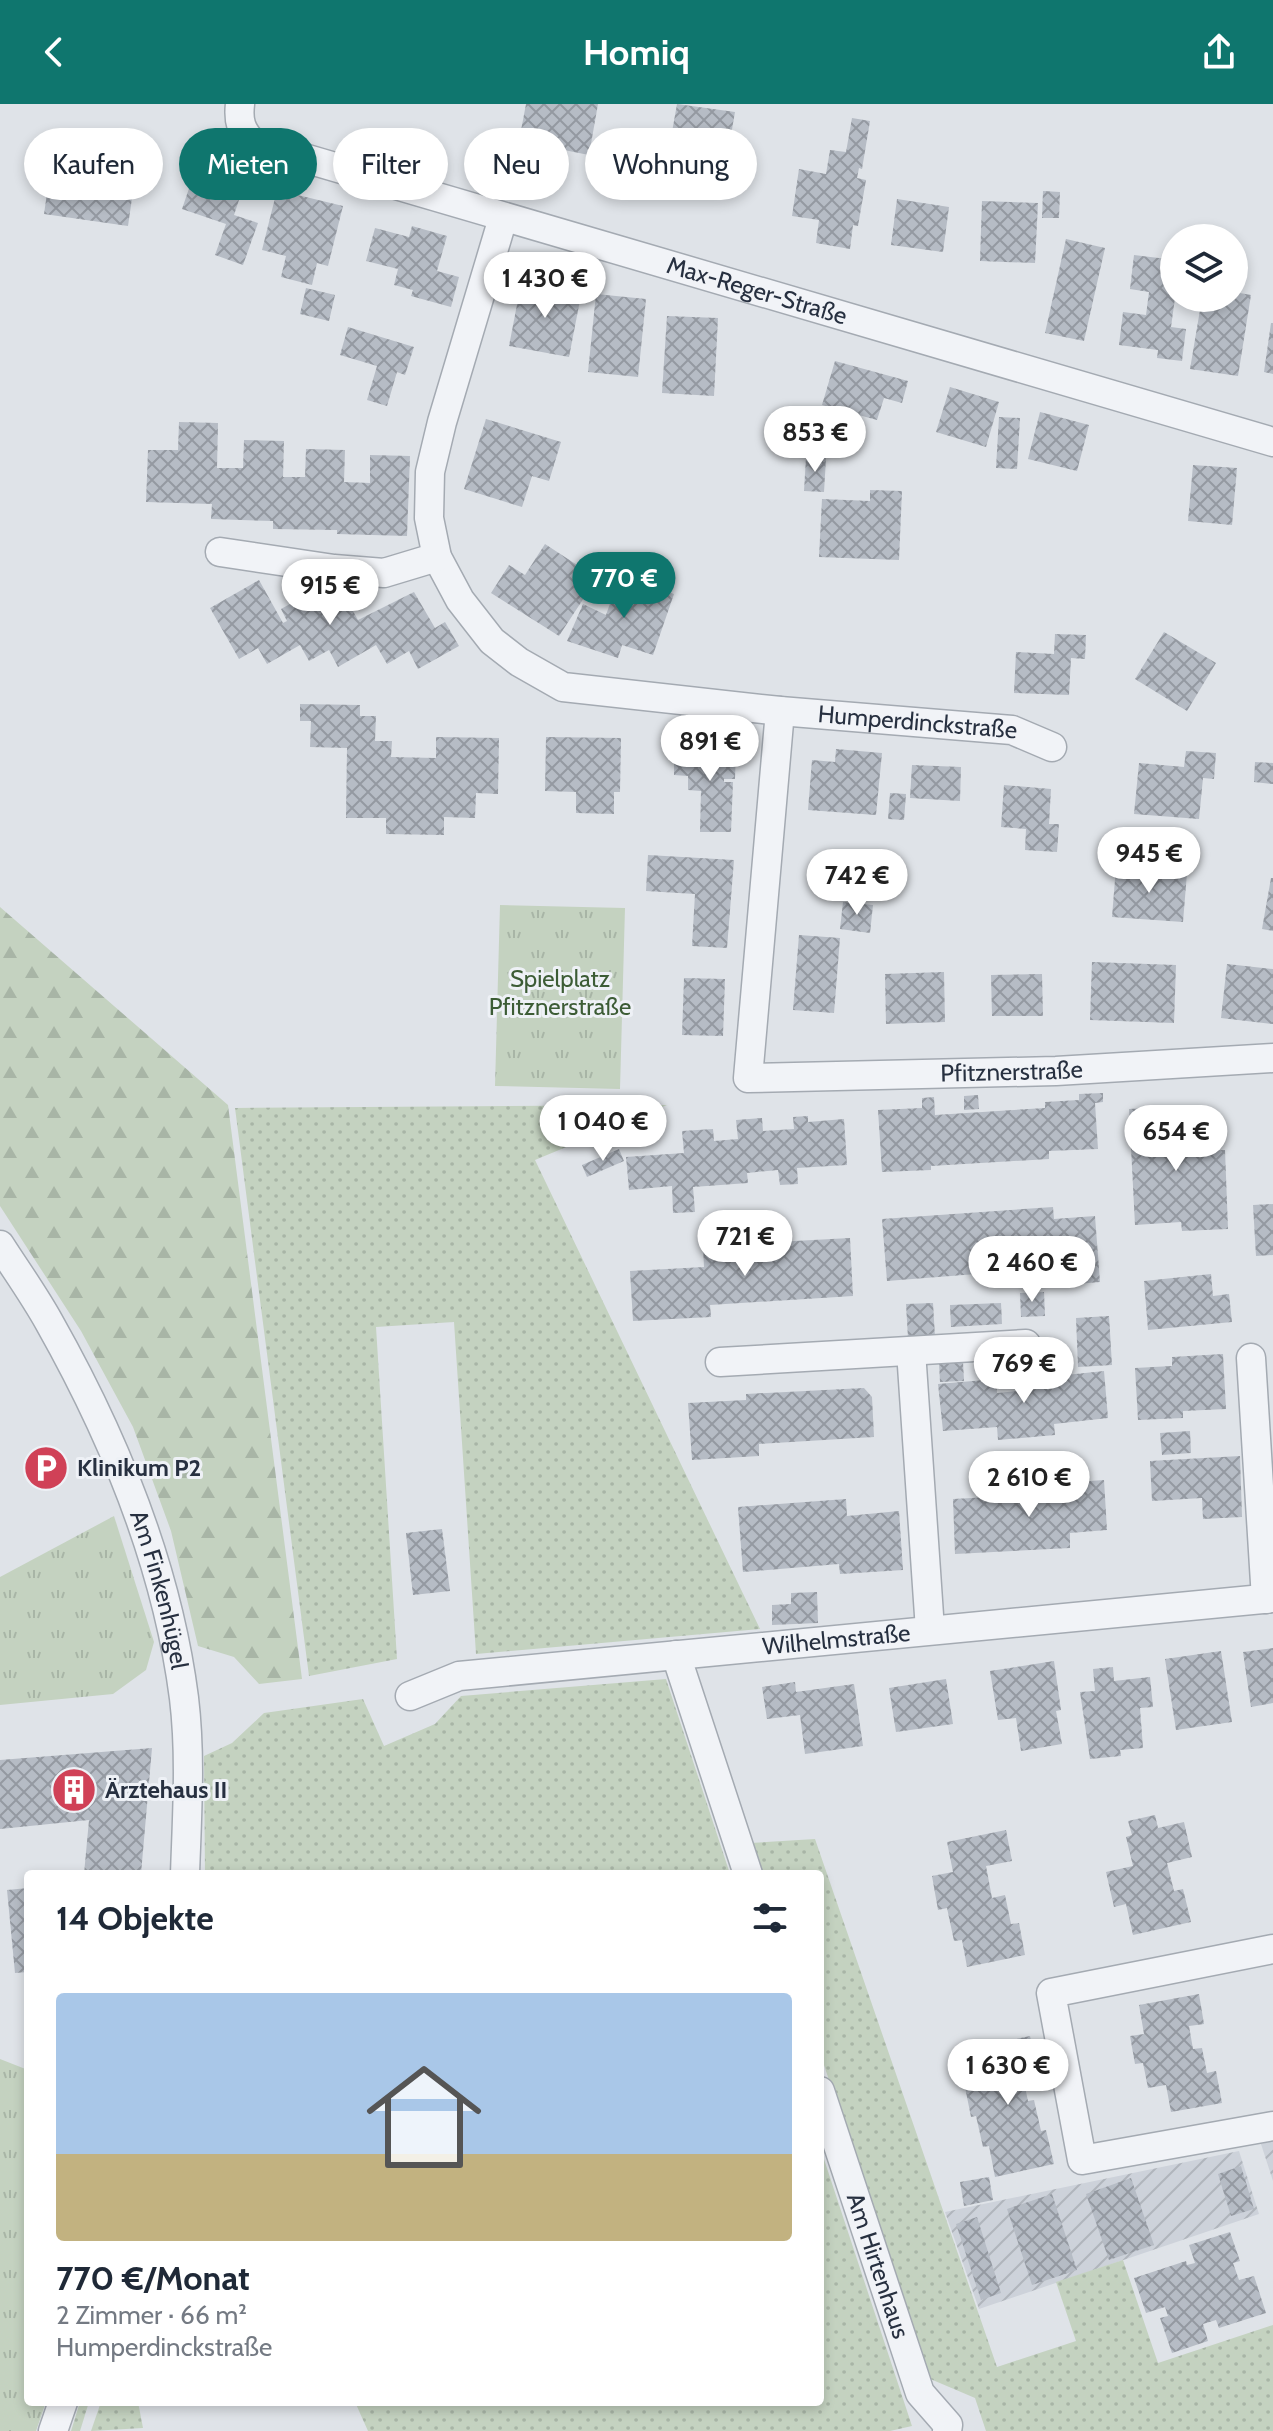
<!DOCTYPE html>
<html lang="de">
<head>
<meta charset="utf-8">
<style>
	:root { --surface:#fff; --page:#f2f2f3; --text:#1f2937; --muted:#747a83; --accent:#0f766e }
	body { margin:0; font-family:Cabin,sans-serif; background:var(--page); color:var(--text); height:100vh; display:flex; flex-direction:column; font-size:30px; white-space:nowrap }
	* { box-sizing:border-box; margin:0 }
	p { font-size:26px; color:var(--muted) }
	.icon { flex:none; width:44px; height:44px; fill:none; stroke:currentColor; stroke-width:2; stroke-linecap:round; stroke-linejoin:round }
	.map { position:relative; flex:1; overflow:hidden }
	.drawer { position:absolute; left:24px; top:1766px; width:800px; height:536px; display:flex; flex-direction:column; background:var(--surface); border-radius:8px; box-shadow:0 4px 12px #0003 }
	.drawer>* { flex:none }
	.guide { position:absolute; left:24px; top:24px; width:800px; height:72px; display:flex; gap:16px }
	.controls { position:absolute; left:1160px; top:120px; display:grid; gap:16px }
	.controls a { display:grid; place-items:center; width:88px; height:88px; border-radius:50%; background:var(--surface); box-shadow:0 4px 12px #0003; font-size:40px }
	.price { position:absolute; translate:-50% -68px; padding:0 18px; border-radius:28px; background:#fff; color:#222; font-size:26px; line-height:52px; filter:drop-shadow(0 2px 4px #0008) }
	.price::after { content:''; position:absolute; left:50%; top:48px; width:24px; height:18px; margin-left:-12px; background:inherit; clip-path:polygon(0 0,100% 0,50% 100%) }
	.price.current { background:var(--accent); color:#fff }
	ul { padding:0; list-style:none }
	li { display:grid; align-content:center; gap:16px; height:424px; padding:0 32px }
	li span { display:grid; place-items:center; height:248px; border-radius:8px; color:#555 }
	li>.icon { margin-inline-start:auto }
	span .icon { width:144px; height:144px; fill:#fffc; stroke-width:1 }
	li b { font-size:34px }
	h2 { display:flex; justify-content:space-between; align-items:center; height:96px; padding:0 32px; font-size:34px }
	.chip { padding:0 28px; border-radius:36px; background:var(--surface); box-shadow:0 4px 12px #0003; font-size:28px; line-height:72px }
	.chip.current { background:var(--accent); color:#fff }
	header { display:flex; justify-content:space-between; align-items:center; height:104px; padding:0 32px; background:var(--accent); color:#fff; font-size:36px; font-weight:700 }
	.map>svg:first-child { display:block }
</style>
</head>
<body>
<header><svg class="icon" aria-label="back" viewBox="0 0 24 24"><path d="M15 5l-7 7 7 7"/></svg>Homiq<svg class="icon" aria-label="share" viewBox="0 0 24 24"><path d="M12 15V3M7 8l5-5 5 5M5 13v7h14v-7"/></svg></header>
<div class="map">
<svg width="1273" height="2327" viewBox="0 0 1273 2327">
	<defs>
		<pattern id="industrial-furrows" width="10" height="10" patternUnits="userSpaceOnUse" patternTransform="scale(2)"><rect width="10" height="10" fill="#cdd2da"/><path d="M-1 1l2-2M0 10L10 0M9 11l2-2" fill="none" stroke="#b0b5bc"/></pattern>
		<pattern id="grass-dots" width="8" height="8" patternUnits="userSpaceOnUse" patternTransform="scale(2)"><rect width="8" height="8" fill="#c4d2c0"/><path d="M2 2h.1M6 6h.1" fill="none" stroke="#a8b5a6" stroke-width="1.8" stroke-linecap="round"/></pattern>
		<pattern id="forest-firs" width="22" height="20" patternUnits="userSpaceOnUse" patternTransform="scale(2)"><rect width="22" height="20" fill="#c4d2c0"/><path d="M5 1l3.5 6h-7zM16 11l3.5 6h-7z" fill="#a8b5a6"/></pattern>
		<pattern id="park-tufts" width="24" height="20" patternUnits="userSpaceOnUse" patternTransform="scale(2)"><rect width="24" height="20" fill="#c4d2c0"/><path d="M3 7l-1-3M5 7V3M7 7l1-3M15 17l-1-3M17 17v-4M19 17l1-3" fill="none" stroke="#a8b5a6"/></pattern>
		<pattern id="building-cross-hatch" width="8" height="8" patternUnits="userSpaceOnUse" patternTransform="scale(2)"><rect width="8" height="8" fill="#b6bcc5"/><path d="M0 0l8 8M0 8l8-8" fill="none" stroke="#9499a1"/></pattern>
	</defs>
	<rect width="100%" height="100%" fill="#dfe3e8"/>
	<g fill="url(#industrial-furrows)">
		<polygon points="1273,2037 1273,2077 1261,2040"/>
		<polygon points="1239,2047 1259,2110 979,2205 945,2108"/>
	</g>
	<g fill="url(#grass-dots)">
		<polygon points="667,1001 535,1056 760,1525 476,1550 454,1218 376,1223 397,1555 309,1572 235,1004"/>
		<polygon points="666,1575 730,1770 205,1770 204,1652 232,1639 264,1609 363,1595 384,1642 435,1620 461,1592"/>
		<polygon points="815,1735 997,2263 1076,2237 1056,2178 1123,2156 1158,2259 1273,2221 1273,2327 986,2327 975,2294 928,2274 820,1949 820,1770 760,1770 750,1739"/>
		<polygon points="820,2043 912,2322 890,2327 368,2327 355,2298 820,2298"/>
		<polygon points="80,2298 89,2298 80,2327 71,2327"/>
		<polygon points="101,2298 138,2298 143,2324 91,2327"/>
	</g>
	<polygon fill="url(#forest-firs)" points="0,803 228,1001 302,1575 259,1580 234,1553 198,1542 171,1427 133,1323 81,1227 0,1102"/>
	<g fill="url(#park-tufts)">
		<polygon points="500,801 625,804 620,985 495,982"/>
		<polygon points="114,1412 154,1538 146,1566 113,1590 0,1601 0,1473"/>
		<polygon points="0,1955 28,1966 28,2298 46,2298 36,2327 0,2327"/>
	</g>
	<g fill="url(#building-cross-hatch)">
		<polygon points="526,0 598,0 589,51 519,37"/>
		<polygon points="677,0 735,8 722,83 664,73"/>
		<polygon points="852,14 870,17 862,65 859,64 857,74 866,76 858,122 853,121 850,145 816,139 819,116 792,112 799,65 826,70 830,46 846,48"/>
		<polygon points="55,34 139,45 128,122 44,110"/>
		<polygon points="197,61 245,78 234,111 258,119 243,161 215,151 226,120 182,105"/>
		<polygon points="277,86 343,102 328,162 317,159 312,181 281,173 286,152 262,146"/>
		<polygon points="1043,87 1060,88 1059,114 1042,114"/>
		<polygon points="897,95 949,103 943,148 891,141"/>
		<polygon points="982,97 1038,99 1035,159 980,157"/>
		<polygon points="412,122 447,132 437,167 459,173 451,203 411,192 413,186 394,181 398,165 366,157 375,124 409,133"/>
		<polygon points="1066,135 1105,144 1084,237 1045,229"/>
		<polygon points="1134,151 1167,155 1166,166 1174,167 1175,194 1171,223 1186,225 1182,257 1157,254 1158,246 1119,241 1123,208 1146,211 1149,188 1130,185"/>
		<polygon points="521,180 581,191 569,253 509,242"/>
		<polygon points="306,184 335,191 329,217 300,210"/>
		<polygon points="1234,188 1251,191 1238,272 1190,265 1202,194 1234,194"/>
		<polygon points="596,190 646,195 638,273 588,268"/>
		<polygon points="667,212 718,214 714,292 662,289"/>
		<polygon points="1271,219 1273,219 1273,270 1264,268"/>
		<polygon points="348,223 414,243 405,271 397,268 387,302 367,296 377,262 340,251"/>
		<polygon points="835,257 908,277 902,299 884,294 877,316 822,301"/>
		<polygon points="950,283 999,298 986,343 936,328"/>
		<polygon points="1040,308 1089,321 1077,367 1028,355"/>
		<polygon points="999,313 1020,314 1017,365 996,364"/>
		<polygon points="486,315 561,338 549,377 532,372 522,403 464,385"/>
		<polygon points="179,318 218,319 217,364 243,364 244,336 284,337 283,373 305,373 306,345 345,346 344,378 370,379 370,351 410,352 407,432 337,430 337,426 273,425 273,417 211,415 212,400 146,398 148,346 178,346"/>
		<polygon points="806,353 826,354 824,388 804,387"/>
		<polygon points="1193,361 1237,364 1232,421 1188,417"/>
		<polygon points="870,386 902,387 899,456 819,453 822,395 870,397"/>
		<polygon points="545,440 597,474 559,532 491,489 509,461 525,471"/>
		<polygon points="620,471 674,490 653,551 622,541 618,554 567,537 583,500 606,511"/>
		<polygon points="335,475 358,516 414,488 435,524 445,518 459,542 418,565 409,547 387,560 376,541 338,563 329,546 309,557 300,541 267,560 258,544 239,555 210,504 259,476 283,519 287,517 281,505"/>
		<polygon points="1164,528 1216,559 1187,607 1135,575"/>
		<polygon points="1055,530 1086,531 1085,555 1071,554 1069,591 1014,589 1016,548 1054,550"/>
		<polygon points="300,600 360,601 360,612 376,612 375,637 392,637 391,653 436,654 436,633 499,634 498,690 476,689 475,714 444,713 444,731 386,730 386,714 346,714 347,644 310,643 311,617 300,617"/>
		<polygon points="546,633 621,634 620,688 614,688 614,710 576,709 576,688 545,687"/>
		<polygon points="674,643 736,645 735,675 724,675 724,678 733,678 731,728 700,728 701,687 688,686 688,672 674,671"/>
		<polygon points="836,645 882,649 876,711 808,706 812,656 835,658"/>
		<polygon points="1186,647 1216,649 1214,675 1203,674 1199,715 1134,710 1139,659 1184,663"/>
		<polygon points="1255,658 1273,659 1273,680 1254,678"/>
		<polygon points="912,661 961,663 960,697 910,694"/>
		<polygon points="1004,681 1051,685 1049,720 1059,720 1057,748 1025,746 1026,725 1001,723"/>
		<polygon points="890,689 906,690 904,716 888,715"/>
		<polygon points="648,751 734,756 727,844 692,842 695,790 646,787"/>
		<polygon points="1116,763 1187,769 1183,818 1112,813"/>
		<polygon points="1271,774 1273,774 1273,827 1262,825"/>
		<polygon points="843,798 873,801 870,829 840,825"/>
		<polygon points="799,831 840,834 834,909 793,906"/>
		<polygon points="1092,858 1176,861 1174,919 1090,916"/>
		<polygon points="1227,860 1273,865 1273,920 1221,914"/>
		<polygon points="944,868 945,918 886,920 885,870"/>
		<polygon points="1042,870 1043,912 992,912 991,871"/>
		<polygon points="684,874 725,875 723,932 682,931"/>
		<polygon points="1103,989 1103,998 1095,999 1098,1045 1049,1047 1049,1055 931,1062 931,1066 882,1068 878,1006 922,1004 922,994 934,993 935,1011 1045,1004 1045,998 1079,996 1079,990"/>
		<polygon points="978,991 979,1005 964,1006 964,992"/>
		<polygon points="1177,1002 1179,1024 1201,1023 1203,1047 1225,1046 1228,1125 1182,1127 1181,1118 1135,1121 1129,1005"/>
		<polygon points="808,1012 808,1018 844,1015 847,1061 797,1064 798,1080 780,1081 778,1066 747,1069 748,1079 693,1083 695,1108 673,1109 672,1082 629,1086 626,1053 684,1049 682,1027 713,1025 714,1037 738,1035 736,1016 762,1014 763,1027 794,1025 793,1013"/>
		<polygon points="619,1045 624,1057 587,1073 582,1061"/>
		<polygon points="1273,1100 1273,1151 1256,1152 1253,1101"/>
		<polygon points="1053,1103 1054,1115 1095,1112 1100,1178 1054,1182 1053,1164 887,1177 882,1115"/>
		<polygon points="850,1134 853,1192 710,1201 711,1213 633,1217 630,1167 704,1163 703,1142"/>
		<polygon points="1211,1170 1213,1192 1229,1190 1232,1218 1148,1226 1144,1177"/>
		<polygon points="1044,1188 1045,1212 1021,1213 1020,1189"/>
		<polygon points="933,1199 935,1233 908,1234 906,1200"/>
		<polygon points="1001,1199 1002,1220 951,1223 950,1201"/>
		<polygon points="1109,1212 1112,1261 1078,1263 1076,1214"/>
		<polygon points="1223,1250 1226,1305 1183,1307 1183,1314 1138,1316 1135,1264 1172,1262 1172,1253"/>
		<polygon points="963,1257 964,1277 940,1278 939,1259"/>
		<polygon points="1104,1267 1108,1314 1054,1320 1055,1331 998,1336 997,1323 943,1327 938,1280 996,1275 997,1289 1048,1284 1047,1273"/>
		<polygon points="864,1284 872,1293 874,1333 759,1340 759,1352 692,1356 688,1299 746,1296 746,1290"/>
		<polygon points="1190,1327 1191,1349 1162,1351 1160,1329"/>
		<polygon points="1240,1352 1242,1413 1203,1415 1202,1394 1152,1397 1150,1357"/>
		<polygon points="1104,1376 1107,1426 1070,1429 1070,1444 955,1450 953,1395 1063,1389 1062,1379"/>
		<polygon points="846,1395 847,1412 899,1407 903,1466 840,1470 839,1460 743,1468 738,1403"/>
		<polygon points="442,1425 450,1487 413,1491 406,1429"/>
		<polygon points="817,1488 818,1519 772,1521 772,1501 791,1500 791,1489"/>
		<polygon points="1273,1544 1273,1599 1251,1603 1243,1548"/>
		<polygon points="1221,1547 1232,1618 1176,1626 1165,1555"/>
		<polygon points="1054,1557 1061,1606 1056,1607 1062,1640 1021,1647 1016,1614 998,1616 990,1567"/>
		<polygon points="1113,1563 1114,1577 1150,1573 1153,1603 1140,1604 1143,1644 1120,1646 1121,1652 1090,1655 1080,1588 1095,1587 1093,1565"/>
		<polygon points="946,1575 953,1620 896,1628 889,1584"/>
		<polygon points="795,1578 796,1588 854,1580 863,1642 805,1650 800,1611 767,1615 762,1583"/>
		<polygon points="152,1644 141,1770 84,1770 89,1716 0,1725 0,1656"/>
		<polygon points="1155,1711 1158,1724 1184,1718 1192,1753 1167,1759 1174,1787 1183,1785 1191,1818 1133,1831 1126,1800 1114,1803 1106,1768 1133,1762 1126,1733 1132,1731 1128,1717"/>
		<polygon points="1006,1726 1012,1757 986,1762 992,1794 1005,1791 1011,1820 1019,1819 1025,1851 967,1863 962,1836 954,1837 947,1804 938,1806 932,1772 953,1768 947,1738"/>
		<polygon points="28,1784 28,1868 15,1869 7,1786"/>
		<polygon points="1199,1890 1204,1920 1189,1922 1193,1945 1202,1944 1207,1969 1216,1967 1222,1999 1171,2008 1166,1981 1148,1984 1143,1959 1135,1960 1130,1932 1144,1930 1139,1901"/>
		<polygon points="1030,1932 1037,1965 1022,1969 1028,1997 1034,1996 1041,2027 1046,2026 1054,2060 995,2073 989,2042 983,2043 976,2012 971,2013 964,1978 978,1975 971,1945"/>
		<polygon points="1241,2062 1254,2105 1231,2112 1218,2070"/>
		<polygon points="989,2073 993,2096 964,2102 960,2078"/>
		<polygon points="1131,2074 1154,2141 1109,2156 1086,2090"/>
		<polygon points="1052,2090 1077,2166 1032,2181 1007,2105"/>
		<polygon points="977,2113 1001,2189 981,2196 956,2120"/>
		<polygon points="1230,2128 1240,2157 1233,2159 1239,2176 1254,2172 1266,2209 1219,2224 1216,2216 1203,2220 1208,2237 1172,2249 1160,2214 1168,2212 1165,2203 1146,2209 1134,2174 1186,2157 1187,2161 1195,2159 1189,2141"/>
	</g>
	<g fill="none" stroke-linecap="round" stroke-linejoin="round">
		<g stroke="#a4aab2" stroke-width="31">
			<g id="minor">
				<path id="s1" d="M240,0C238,17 241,27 253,39L1273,338"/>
				<path id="s2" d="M503,114L442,318L430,368L429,414L437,453L460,496L492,537L519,558L563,583L780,607L1012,626L1052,643"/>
				<polyline points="220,448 334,465 384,469 437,453"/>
				<path id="s3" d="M780,607L748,974L1056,967L1273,954"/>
				<path id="s4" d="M0,1141C16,1166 34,1191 49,1218C114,1333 167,1462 184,1594C191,1652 187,1711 185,1770"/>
				<polyline points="911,1247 930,1526"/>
				<polyline points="1251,1254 1266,1495"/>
				<polyline points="720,1258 1026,1240"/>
				<polyline points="676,1551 748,1770"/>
				<path id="s5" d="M410,1592L459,1572L1273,1494"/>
				<polyline points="1273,1845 1051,1889 1082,2056 1273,2022"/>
				<path id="s6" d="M820,1987L920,2289L948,2321L947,2327"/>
				<polyline points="53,2327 63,2298"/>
			</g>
		</g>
		<use href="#minor" stroke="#f1f3f7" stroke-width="28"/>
	</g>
	<defs>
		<g id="parking-disc" transform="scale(2.3)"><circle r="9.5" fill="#d04157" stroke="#eef1f6"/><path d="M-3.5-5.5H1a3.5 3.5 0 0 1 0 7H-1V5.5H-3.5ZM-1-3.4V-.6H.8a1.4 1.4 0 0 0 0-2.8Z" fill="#fff"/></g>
		<g id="building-disc" transform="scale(2.3)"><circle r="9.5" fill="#d04157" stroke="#eef1f6"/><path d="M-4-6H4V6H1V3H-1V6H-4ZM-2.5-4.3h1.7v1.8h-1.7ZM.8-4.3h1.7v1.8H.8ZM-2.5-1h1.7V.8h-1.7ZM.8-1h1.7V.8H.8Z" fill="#fff"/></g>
	</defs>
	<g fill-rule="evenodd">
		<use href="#parking-disc" x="46" y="1364"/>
		<use href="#building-disc" x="74" y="1686"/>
	</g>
	<g text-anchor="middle" stroke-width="6" stroke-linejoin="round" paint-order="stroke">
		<g font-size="24" fill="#273040" stroke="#eef1f6">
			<text dy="8" stroke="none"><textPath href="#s1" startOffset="568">Max-Reger-Straße</textPath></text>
			<text dy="8" stroke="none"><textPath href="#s2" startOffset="892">Humperdinckstraße</textPath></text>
			<text dy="8" stroke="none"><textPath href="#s3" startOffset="632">Pfitznerstraße</textPath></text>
			<text dy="8" stroke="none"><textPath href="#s4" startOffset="382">Am Finkenhügel</textPath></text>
			<text dy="8" stroke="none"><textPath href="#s5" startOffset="432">Wilhelmstraße</textPath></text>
			<text dy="8" stroke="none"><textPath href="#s6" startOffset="184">Am Hirtenhaus</textPath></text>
		</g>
		<g font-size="24" fill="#3c5c35" stroke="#eef1f6">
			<text x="560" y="883">Spielplatz<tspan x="560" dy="28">Pfitznerstraße</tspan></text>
		</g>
		<g font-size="24" font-weight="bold" fill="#273040" stroke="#eef1f6" text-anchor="start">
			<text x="77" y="1372">Klinikum P2</text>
			<text x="105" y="1694">Ärztehaus II</text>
		</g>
	</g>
</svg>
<div class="controls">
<a><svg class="icon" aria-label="layers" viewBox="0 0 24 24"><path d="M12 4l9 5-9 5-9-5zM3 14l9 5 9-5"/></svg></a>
</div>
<b class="price" style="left:545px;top:216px">1 430 €</b>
<b class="price" style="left:815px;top:370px">853 €</b>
<b class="price current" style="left:624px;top:516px">770 €</b>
<b class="price" style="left:330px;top:523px">915 €</b>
<b class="price" style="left:710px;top:679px">891 €</b>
<b class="price" style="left:1149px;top:791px">945 €</b>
<b class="price" style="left:857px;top:813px">742 €</b>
<b class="price" style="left:603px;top:1059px">1 040 €</b>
<b class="price" style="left:1176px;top:1069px">654 €</b>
<b class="price" style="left:745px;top:1174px">721 €</b>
<b class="price" style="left:1032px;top:1200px">2 460 €</b>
<b class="price" style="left:1024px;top:1301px">769 €</b>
<b class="price" style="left:1029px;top:1415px">2 610 €</b>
<b class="price" style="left:1008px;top:2003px">1 630 €</b>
<div class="guide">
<a class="chip">Kaufen</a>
<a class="chip current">Mieten</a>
<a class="chip">Filter</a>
<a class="chip">Neu</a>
<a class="chip">Wohnung</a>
</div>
<section class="drawer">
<h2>14 Objekte<svg class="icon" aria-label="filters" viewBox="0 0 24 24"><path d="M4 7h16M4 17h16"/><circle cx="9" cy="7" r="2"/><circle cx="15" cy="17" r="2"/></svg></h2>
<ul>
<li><span style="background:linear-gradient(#a9c7e8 65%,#c2b280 0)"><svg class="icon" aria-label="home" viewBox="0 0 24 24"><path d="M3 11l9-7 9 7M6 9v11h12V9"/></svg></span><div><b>770 €/Monat</b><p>2 Zimmer · 66 m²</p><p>Humperdinckstraße</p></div></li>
</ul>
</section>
</div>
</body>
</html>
